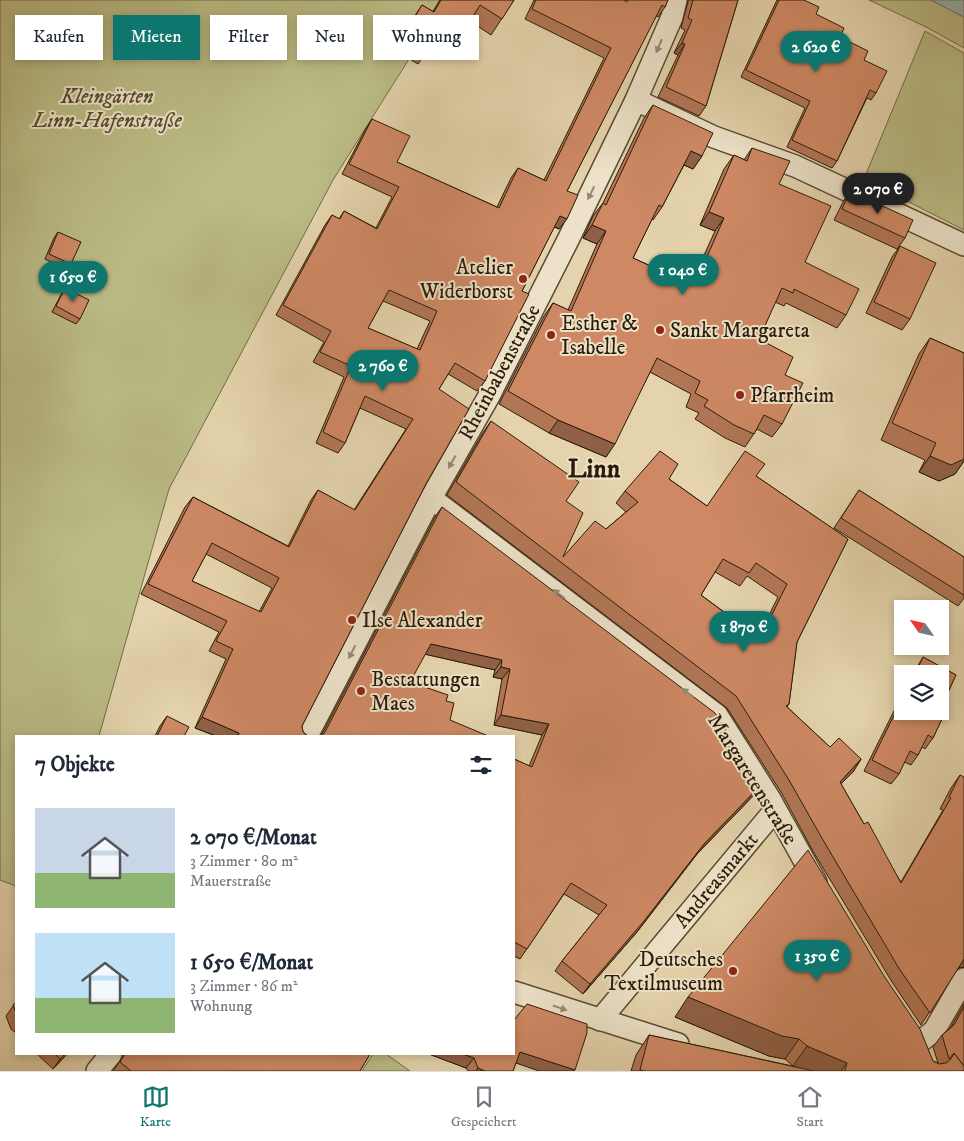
<!DOCTYPE html>
<html lang="de">
<head>
<meta charset="utf-8">
<style>
	:root { --surface:#fff; --page:#f2f2f3; --text:#1f2937; --muted:#747a83; --line:#e0e1e3; --accent:#0f766e }
	body { margin:0; font-family:"IM FELL DW Pica",serif; background:var(--page); color:var(--text); height:100vh; display:flex; flex-direction:column; font-size:19px; white-space:nowrap }
	* { box-sizing:border-box; margin:0 }
	p { font-size:16px; color:var(--muted) }
	.icon { flex:none; width:28px; height:28px; fill:none; stroke:currentColor; stroke-width:2; stroke-linecap:round; stroke-linejoin:round }
	.map { position:relative; flex:1; overflow:hidden }
	.details { position:absolute; left:15px; top:735px; width:500px; height:320px; display:flex; flex-direction:column; background:var(--surface); border-radius:0px; box-shadow:0 2px 8px #0003 }
	.details>* { flex:none }
	.guide { position:absolute; left:15px; top:15px; width:500px; height:45px; display:flex; gap:10px }
	.needle { width:32px; rotate:304deg }
	.fabs { position:absolute; left:894px; top:600px; display:grid; gap:10px }
	.fabs a { display:grid; place-items:center; width:55px; height:55px; border-radius:0px; background:var(--surface); box-shadow:0 2px 8px #0003; font-size:25px }
	.price { position:absolute; translate:-50% -42px; padding:0 11px; border-radius:18px; background:var(--accent); color:#fff; font-size:16px; line-height:32px; filter:drop-shadow(0 1px 2px #0008) }
	.price::after { content:''; position:absolute; left:50%; top:30px; width:15px; height:11px; margin-left:-8px; background:inherit; clip-path:polygon(0 0,100% 0,50% 100%) }
	.price.selected { background:#222; color:#fff }
	ul { padding:0; list-style:none }
	li { display:flex; align-items:center; gap:15px; height:125px; padding:0 20px }
	li span { display:grid; place-items:center; flex:none; width:140px; height:100px; border-radius:0px; color:#555 }
	li>.icon { margin-inline-start:auto }
	span .icon { width:60px; height:60px; fill:#fffc; stroke-width:1 }
	li b { font-size:21px }
	h2 { display:flex; justify-content:space-between; align-items:center; height:60px; padding:0 20px; font-size:21px }
	.pill { padding:0 18px; border-radius:0px; background:var(--surface); box-shadow:0 2px 8px #0003; font-size:18px; line-height:45px }
	.pill.selected { background:var(--accent); color:#fff }
	.menu { display:flex; justify-content:space-around; align-items:center; height:70px; border-top:1px solid var(--line); background:var(--surface); font-size:14px; color:var(--muted) }
	.menu a { display:grid; justify-items:center; gap:2px }
	.menu .selected { color:var(--accent) }
	.map>svg:first-child { display:block }
</style>
</head>
<body>
<div class="map">
<svg width="964" height="1071" viewBox="0 0 964 1071">
	<rect width="100%" height="100%" fill="#e4d3ac"/>
	<filter id="stains"><feTurbulence type="fractalNoise" baseFrequency=".004" numOctaves="4"/><feColorMatrix values="0 0 0 0 .2 0 0 0 0 .09 0 0 0 0 .02 0 0 0 .5 -.17"/></filter>
	<radialGradient id="worn" r=".72"><stop offset=".6" stop-color="#630" stop-opacity="0"/><stop offset="1" stop-color="#630" stop-opacity=".3"/></radialGradient>
	<g fill="#babb85" stroke="#726c46">
		<polygon points="0,0 440,0 422,28 411,21 393,48 409,59 333,180 169,489 99,736 16,736 16,886 0,880"/>
		<polygon points="869,0 931,0 964,17 964,48 926,27"/>
		<polygon points="925,31 964,53 964,230 864,179"/>
		<polygon points="373,1054 386,1054 410,1071 362,1071"/>
	</g>
	<polygon fill="#98b6b2" stroke="#6c786e" points="931,0 964,0 964,17"/>
	<g fill="none" stroke-linecap="round" stroke-linejoin="round">
		<g stroke="#594a30" stroke-width="24">
			<g id="minor">
				<polyline points="636,100 714,137 795,166 964,245"/>
				<polyline points="431,498 717,715 770,799 816,882"/>
				<polyline points="307,736 431,498 489,396 568,240 636,100 672,17 676,0"/>
				<polyline points="514,992 678,1044"/>
				<polyline points="600,1020 775,810"/>
				<polyline points="918,1043 934,1031 964,979"/>
				<polyline points="97,1071 111,1054"/>
			</g>
		</g>
		<use href="#minor" stroke="#ede2c9" stroke-width="21"/>
	</g>
	<g fill="#b17656" stroke="#2b1c07" fill-rule="evenodd">
		<polygon points="440,0 514,0 491,35 470,21 449,52 433,42 418,64 393,49 422,5 433,12"/>
		<path d="M534,0H668L665,7L658,17L656,16L567,191L559,229L554,227L522,291L485,381L477,391L448,374L439,389L427,482L302,726L303,732L308,736H216L195,728L226,659L209,651L219,632L141,594L185,507L193,497L288,546L311,500L318,490L354,510L406,429L360,408L345,443L338,453L316,443L344,377L313,362L324,342L276,315L325,225L332,215L339,219L344,211L376,228L392,197L342,174L365,130L372,119L397,162L497,207L511,178L518,168L544,180L604,58L525,19ZM383,301L430,321L417,349L368,328ZM206,554L272,588L259,612L192,581Z"/>
		<polygon points="688,0 738,0 706,106 699,116 658,97 678,55 674,53 685,30 681,28 688,2"/>
		<polygon points="777,0 804,0 816,14 864,60 876,93 871,100 867,98 837,161 832,168 787,147 805,108 741,77"/>
		<polygon points="653,105 702,156 693,169 684,165 662,207 653,220 652,219 633,258 691,284 715,231 700,225 724,169 734,155 744,160 752,148 779,184 805,262 846,315 837,328 786,303 784,306 775,302 759,339 785,375 782,424 772,437 757,429 745,447 725,438 695,419 699,413 686,407 691,394 650,372 606,457 549,433 499,404 544,316 553,303 568,310 597,244 583,238 593,216 603,203 644,118"/>
		<polygon points="850,191 905,238 897,249 834,220 843,202"/>
		<polygon points="58,232 71,264 67,270 45,259 54,238"/>
		<polygon points="900,246 910,319 902,330 866,313 892,257"/>
		<polygon points="65,288 80,319 76,324 52,312 62,293"/>
		<polygon points="930,338 964,353 964,461 955,474 939,481 919,472 925,460 881,440 919,354"/>
		<path d="M491,421L566,501L563,557L606,529L626,512L616,503L625,491L669,479L707,506L756,476L848,539L797,642L789,704L787,707L830,747L861,759L853,772L841,784L864,824L901,882L943,810L940,809L951,788L960,775L964,967L958,968L921,1025L892,982L814,853L781,792L727,708L447,495L482,434ZM715,572L740,586L747,576L778,597L758,637L701,595Z"/>
		<polygon points="859,490 964,557 964,598 958,606 834,528"/>
		<polygon points="442,507 753,796 697,854 637,932 583,994 555,971 562,961 599,915 564,894 520,959 514,956 514,759 529,766 542,735 494,725 502,679 493,677 495,670 425,654 321,736 435,517"/>
		<polygon points="923,657 956,675 942,705 947,708 933,738 925,749 922,747 918,755 911,765 904,762 899,774 891,784 864,771 902,695 902,711 940,711 940,674 913,674"/>
		<polygon points="167,716 184,736 155,736 160,726"/>
		<polygon points="16,1002 16,1033 11,1029 6,1016"/>
		<polygon points="964,1004 964,1071 631,1071 636,1055 649,1035 797,1067 793,1066 785,1059 769,1056 675,1017 933,1061 938,1063 933,1047 942,1035 951,1027"/>
		<polygon points="37,1054 67,1054 53,1069"/>
		<polygon points="123,1054 370,1054 360,1071 113,1071 123,1057"/>
		<polygon points="429,1054 514,1054 516,1063 513,1071 468,1071 466,1068"/>
	</g>
	<g fill="#906046" stroke="#2b1c07">
		<polygon points="682,43 685,44 678,55 674,53"/>
		<polygon points="691,151 702,156 693,169 682,164"/>
		<polygon points="709,212 724,218 715,231 700,225"/>
		<polygon points="560,216 567,219 559,229 553,226"/>
		<polygon points="592,225 606,231 597,244 583,238"/>
		<polygon points="558,420 615,444 606,457 549,433"/>
		<polygon points="930,456 964,459 964,461 955,474 939,481 919,472"/>
		<polygon points="431,644 502,660 495,670 424,654"/>
		<polygon points="501,667 510,669 502,679 493,677"/>
		<polygon points="501,715 549,724 542,735 494,725"/>
		<polygon points="202,717 239,733 237,736 216,736 195,728"/>
		<polygon points="861,759 853,772 831,794 840,782"/>
		<polygon points="760,786 753,796 697,854 637,932 583,994 590,984 704,844"/>
		<polygon points="964,959 964,967 957,968"/>
		<polygon points="688,997 799,1039 785,1059 769,1056 675,1017"/>
		<polygon points="807,1046 847,1063 841,1071 806,1071 793,1066"/>
		<polygon points="520,1052 575,1070 574,1071 539,1071 513,1062"/>
		<polygon points="65,1054 67,1054 53,1069 60,1059"/>
		<polygon points="429,1054 463,1054 474,1058 466,1068"/>
		<polygon points="478,1068 485,1071 476,1071"/>
	</g>
	<g fill="#ce8964" stroke="#2b1c07" fill-rule="evenodd">
		<polygon points="441,0 514,0 502,19 480,5 461,36 443,26 429,48 405,33 422,5 434,12"/>
		<path d="M536,0H624L627,2L628,0H668L665,7L662,5L567,191L578,195L567,219L560,216L522,291L529,294L485,381L455,363L439,389L469,409L427,482L302,726L303,732L308,736H238L239,733L202,717L233,649L216,641L227,621L148,584L193,497L289,547L318,490L355,510L413,419L365,396L345,443L323,432L351,366L320,352L331,331L283,305L332,215L340,219L344,211L377,229L399,187L349,164L372,119L410,136L397,162L499,208L518,168L546,181L611,48L532,9ZM389,290L437,311L420,350L368,328ZM212,543L279,578L261,612L192,581Z"/>
		<polygon points="693,0 738,0 706,106 666,87 685,44 682,43 692,20 688,18"/>
		<polygon points="779,0 804,0 819,7 816,14 844,28 840,37 868,51 864,60 887,71 876,93 870,90 837,161 792,140 810,101 746,70"/>
		<polygon points="653,105 713,133 702,156 691,151 662,207 659,205 633,258 694,286 724,218 709,212 734,155 747,161 752,148 790,161 779,184 831,206 805,262 859,289 846,315 794,289 793,293 782,288 759,339 793,357 785,375 803,383 782,424 764,415 754,434 734,425 704,406 708,400 695,393 700,381 657,358 615,444 558,420 508,391 553,303 571,311 606,231 592,225 603,203 606,205"/>
		<polygon points="850,191 913,220 905,238 842,209"/>
		<polygon points="58,232 81,242 71,264 49,254"/>
		<polygon points="900,246 936,263 910,319 874,302"/>
		<polygon points="65,288 89,300 80,319 56,306"/>
		<polygon points="930,338 964,353 964,459 951,465 930,456 936,443 892,423"/>
		<path d="M491,421L579,482L566,501L583,513L563,557L595,521L606,529L638,502L625,491L660,451L678,464L669,479L707,506L745,451L765,464L756,476L848,539L797,642L789,704L786,706L830,747L839,738L861,759L840,782L864,824L868,822L901,883L951,798L949,797L960,775L964,777V959L930,1013L900,970L823,840L789,780L736,696L456,482ZM723,559L749,573L756,563L787,584L760,639L701,595Z"/>
		<polygon points="859,490 964,557 964,595 841,518"/>
		<polygon points="442,507 715,713 760,786 704,844 644,921 590,984 562,961 607,905 571,883 527,949 514,942 514,759 532,767 549,724 501,715 510,669 501,667 502,660 431,644 410,682 448,695 446,701 454,703 450,720 488,736 321,736 325,732"/>
		<polygon points="923,657 956,675 942,705 947,708 933,738 928,735 918,755 910,751 899,774 872,760 902,699 902,711 940,711 940,674 915,674"/>
		<polygon points="167,716 189,727 184,736 157,736"/>
		<polygon points="808,850 884,976 920,1029 933,1061 939,1064 946,1063 951,1059 954,1053 964,1066 964,1071 845,1071 847,1063 807,1046 799,1039 782,1036 688,997"/>
		<polygon points="16,1002 16,1013 13,1005"/>
		<polygon points="527,1004 587,1024 587,1033 575,1070 520,1052 513,1071 485,1071 478,1068 474,1058 463,1054 514,1054 514,1020"/>
		<polygon points="964,1007 964,1066 954,1053 949,1059 942,1035 954,1025"/>
		<polygon points="649,1035 814,1071 644,1071 640,1070"/>
		<polygon points="55,1054 65,1054 60,1059"/>
		<polygon points="125,1054 370,1054 360,1071 131,1071 120,1062"/>
	</g>
	<defs><path id="oneway-solid" d="M-6-.8H1V-3.2L6.5 0L1 3.2V.8H-6Z" transform="scale(1.25)"/></defs>
	<g fill="#968972">
		<use href="#oneway-solid" transform="translate(659 46) rotate(113)"/>
		<use href="#oneway-solid" transform="translate(591 193) rotate(116)"/>
		<use href="#oneway-solid" transform="translate(452 462) rotate(119)"/>
		<use href="#oneway-solid" transform="translate(559 594) rotate(-143)"/>
		<use href="#oneway-solid" transform="translate(352 652) rotate(117)"/>
		<use href="#oneway-solid" transform="translate(688 693) rotate(-143)"/>
		<use href="#oneway-solid" transform="translate(560 1008) rotate(19)"/>
	</g>
	<g fill="#8f2418" stroke="#ede2c9" stroke-width="2">
		<circle cx="523" cy="279" r="5"/>
		<circle cx="660" cy="330" r="5"/>
		<circle cx="551" cy="335" r="5"/>
		<circle cx="740" cy="395" r="5"/>
		<circle cx="352" cy="620" r="5"/>
		<circle cx="361" cy="691" r="5"/>
		<circle cx="733" cy="971" r="5"/>
	</g>
	<g text-anchor="middle" stroke-width="4" stroke-linejoin="round" paint-order="stroke">
		<g font-size="21" font-style="italic" fill="#564c2d" stroke="#ede2c9">
			<text x="107" y="103">Kleingärten<tspan x="107" dy="24">Linn-Hafenstraße</tspan></text>
		</g>
		<g font-size="21" fill="#2b1c07" stroke="#ede2c9" text-anchor="start">
			<text x="513" y="274" text-anchor="end">Atelier<tspan x="513" dy="24">Widerborst</tspan></text>
			<text x="561" y="330">Esther &amp;<tspan x="561" dy="24">Isabelle</tspan></text>
			<text x="670" y="337">Sankt Margareta</text>
			<text x="750" y="402">Pfarrheim</text>
			<text x="362" y="627">Ilse Alexander</text>
			<text x="371" y="686">Bestattungen<tspan x="371" dy="24">Maes</tspan></text>
			<text x="723" y="966" text-anchor="end">Deutsches<tspan x="723" dy="24">Textilmuseum</tspan></text>
		</g>
		<g font-size="21" fill="#2b1c07" stroke="#ede2c9">
			<text transform="translate(499 372) rotate(-62)" y="7">Rheinbabenstraße</text>
			<text transform="translate(753 779) rotate(58)" y="7">Margaretenstraße</text>
			<text transform="translate(716 880) rotate(-50)" y="7">Andreasmarkt</text>
		</g>
		<g font-size="26" font-weight="bold" fill="#2b1c07" stroke="#ede2c9">
			<text x="594" y="477">Linn</text>
		</g>
	</g>
	<rect width="100%" height="100%" filter="url(#stains)"/>
	<rect width="100%" height="100%" fill="url(#worn)"/>
</svg>
<div class="fabs">
<a><svg class="needle" viewBox="-14 -14 28 28"><path d="M0-13l5 13h-10z" fill="#e53935"/><path d="M0 13l5-13h-10z" fill="#747a83"/></svg></a>
<a><svg class="icon" aria-label="layers" viewBox="0 0 24 24"><path d="M12 4l9 5-9 5-9-5zM3 14l9 5 9-5"/></svg></a>
</div>
<b class="price" style="left:816px;top:73px">2 620 €</b>
<b class="price selected" style="left:878px;top:215px">2 070 €</b>
<b class="price" style="left:683px;top:296px">1 040 €</b>
<b class="price" style="left:73px;top:303px">1 650 €</b>
<b class="price" style="left:383px;top:392px">2 760 €</b>
<b class="price" style="left:744px;top:653px">1 870 €</b>
<b class="price" style="left:817px;top:982px">1 350 €</b>
<div class="guide">
<a class="pill">Kaufen</a>
<a class="pill selected">Mieten</a>
<a class="pill">Filter</a>
<a class="pill">Neu</a>
<a class="pill">Wohnung</a>
</div>
<section class="details">
<h2>7 Objekte<svg class="icon" aria-label="filters" viewBox="0 0 24 24"><path d="M4 7h16M4 17h16"/><circle cx="9" cy="7" r="2"/><circle cx="15" cy="17" r="2"/></svg></h2>
<ul>
<li><span style="background:linear-gradient(#c9d6e8 65%,#8fb573 0)"><svg class="icon" aria-label="home" viewBox="0 0 24 24"><path d="M3 11l9-7 9 7M6 9v11h12V9"/></svg></span><div><b>2 070 €/Monat</b><p>3 Zimmer · 80 m²</p><p>Mauerstraße</p></div></li>
<li><span style="background:linear-gradient(#bfe0f5 65%,#8fb573 0)"><svg class="icon" aria-label="home" viewBox="0 0 24 24"><path d="M3 11l9-7 9 7M6 9v11h12V9"/></svg></span><div><b>1 650 €/Monat</b><p>3 Zimmer · 86 m²</p><p>Wohnung</p></div></li>
</ul>
</section>
</div>
<nav class="menu">
<a class="selected"><svg class="icon" aria-label="map" viewBox="0 0 24 24"><path d="M3 6l6-2 6 2 6-2v14l-6 2-6-2-6 2zM9 4v14M15 6v14"/></svg>Karte</a>
<a><svg class="icon" aria-label="saved" viewBox="0 0 24 24"><path d="M7 4h10v16l-5-4-5 4z"/></svg>Gespeichert</a>
<a><svg class="icon" aria-label="home" viewBox="0 0 24 24"><path d="M3 11l9-7 9 7M6 9v11h12V9"/></svg>Start</a>
</nav>
</body>
</html>
